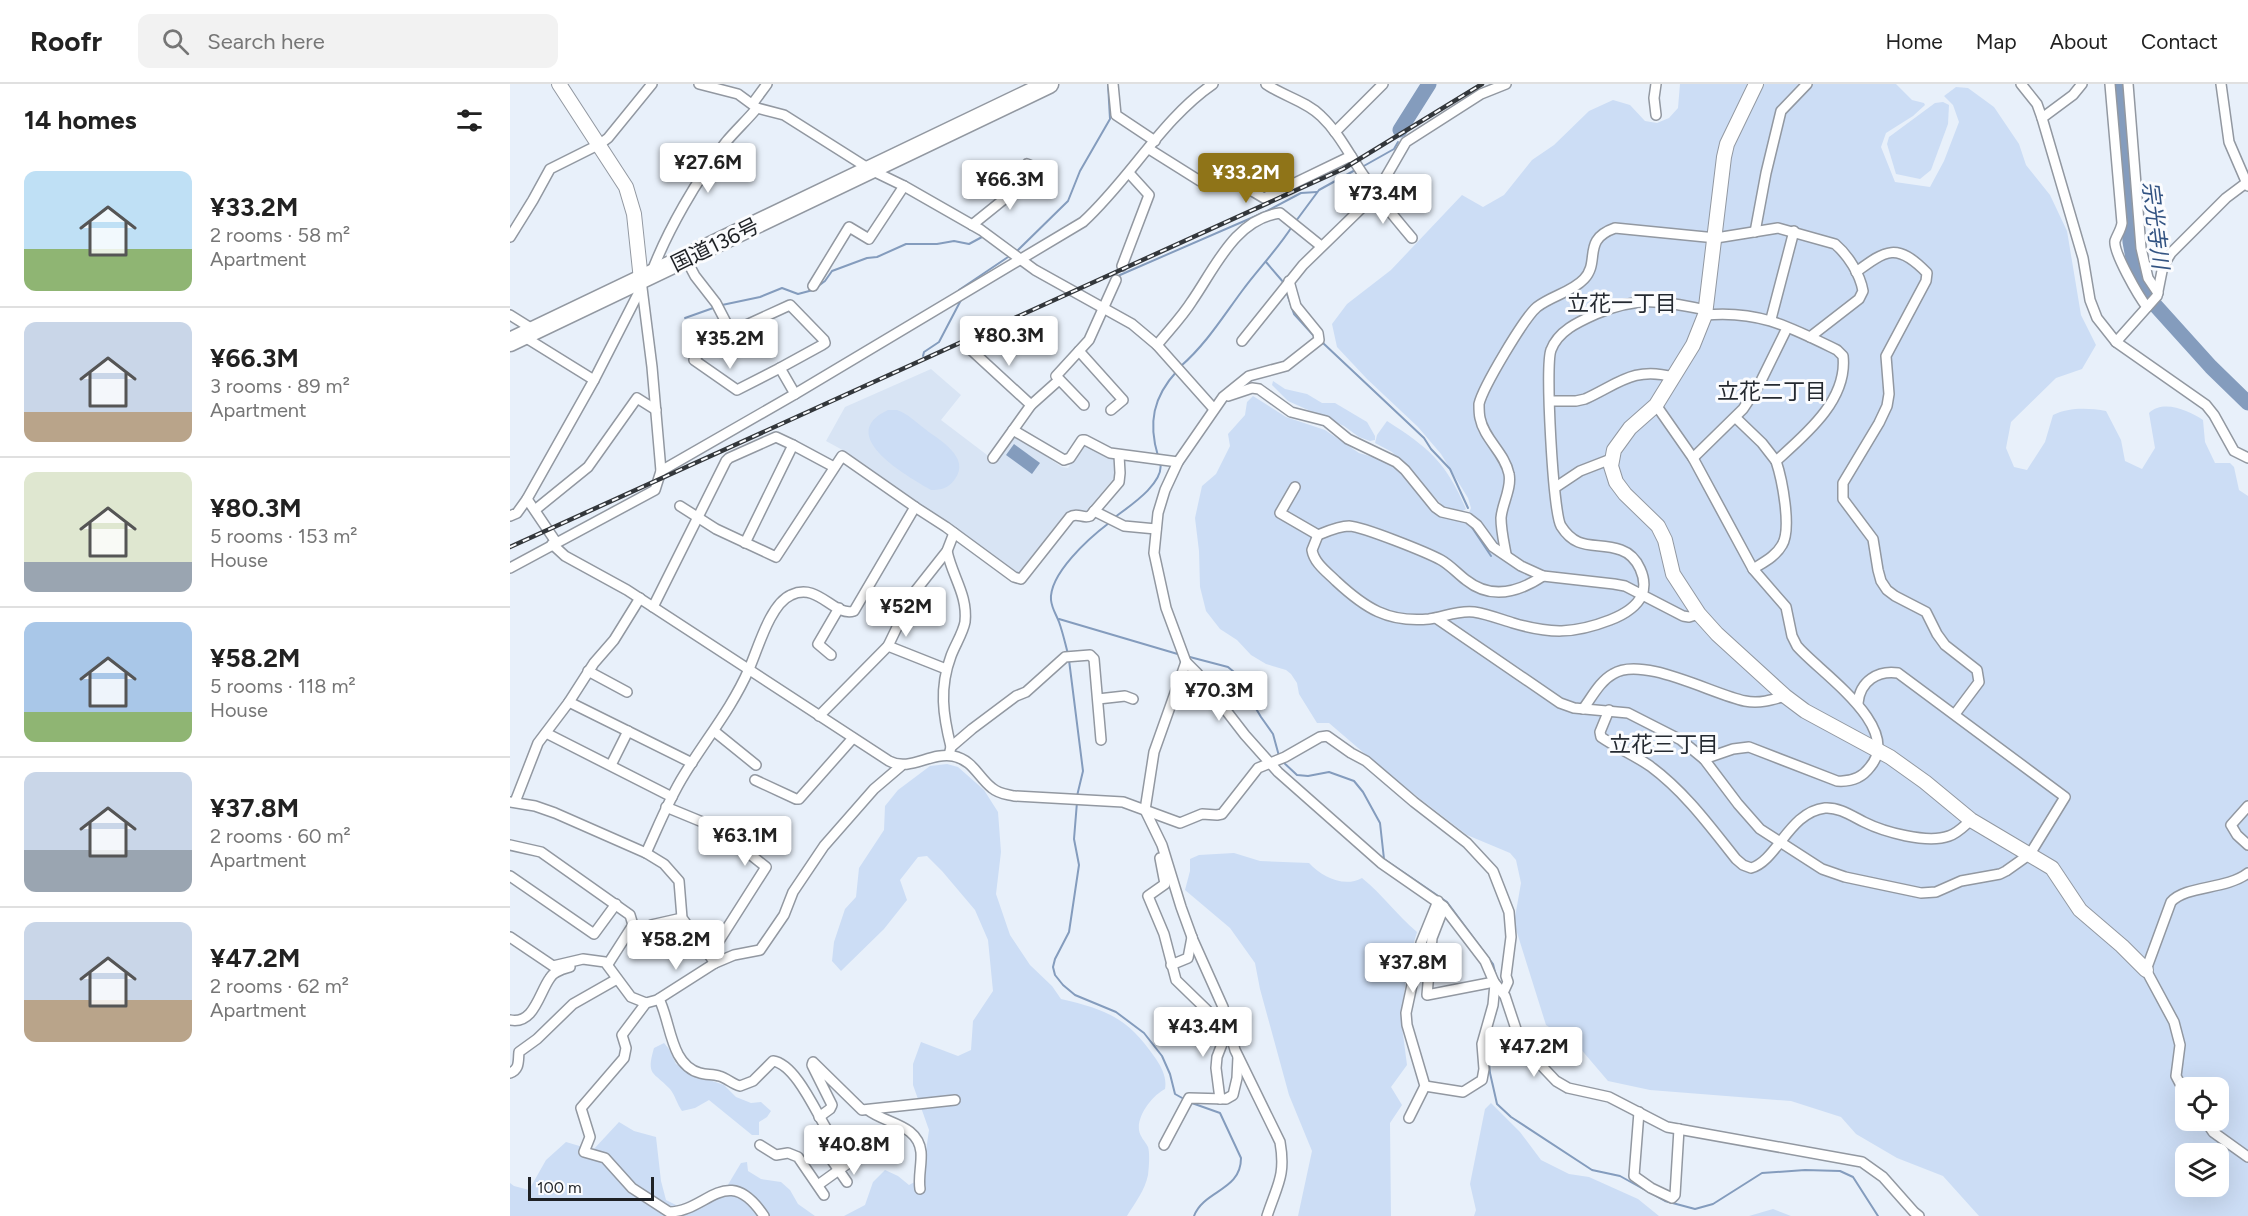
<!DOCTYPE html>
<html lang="en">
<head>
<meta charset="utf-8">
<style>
	:root { --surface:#fff; --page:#f2f2f2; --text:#222; --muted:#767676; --line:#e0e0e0; --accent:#8f7418 }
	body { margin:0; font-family:Figtree,"Noto Sans JP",sans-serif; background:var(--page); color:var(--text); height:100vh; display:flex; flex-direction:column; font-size:22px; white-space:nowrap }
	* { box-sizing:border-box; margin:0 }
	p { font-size:20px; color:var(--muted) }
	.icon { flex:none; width:33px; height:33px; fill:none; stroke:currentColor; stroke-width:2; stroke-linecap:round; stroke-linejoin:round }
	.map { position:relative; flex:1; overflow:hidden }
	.sheet { display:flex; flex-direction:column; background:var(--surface); width:510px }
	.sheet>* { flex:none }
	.tools { position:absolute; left:1665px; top:993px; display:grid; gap:12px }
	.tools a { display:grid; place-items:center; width:54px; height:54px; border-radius:12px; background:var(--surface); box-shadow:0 6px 24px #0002; font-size:30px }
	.scale { position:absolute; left:18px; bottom:15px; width:126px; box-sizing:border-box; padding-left:6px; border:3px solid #1e2125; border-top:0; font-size:16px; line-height:21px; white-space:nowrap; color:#1e2125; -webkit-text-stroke:4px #fbfcfe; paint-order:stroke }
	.price { position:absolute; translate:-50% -51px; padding:0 14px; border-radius:6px; background:#fff; color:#222; font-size:20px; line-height:39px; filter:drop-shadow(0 2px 3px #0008) }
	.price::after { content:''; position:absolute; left:50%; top:36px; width:18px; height:14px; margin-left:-9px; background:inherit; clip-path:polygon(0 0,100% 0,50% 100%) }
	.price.on { background:var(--accent); color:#fff }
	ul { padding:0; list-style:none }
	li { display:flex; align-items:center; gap:18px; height:150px; padding:0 24px }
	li+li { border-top:2px solid var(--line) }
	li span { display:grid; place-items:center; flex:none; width:168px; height:120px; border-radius:12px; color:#555 }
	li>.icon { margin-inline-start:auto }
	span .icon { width:72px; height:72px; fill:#fffc; stroke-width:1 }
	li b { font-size:26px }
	h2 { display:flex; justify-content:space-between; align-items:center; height:72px; padding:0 24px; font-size:26px }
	header { display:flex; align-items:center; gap:36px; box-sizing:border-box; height:84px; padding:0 30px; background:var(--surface); border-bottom:2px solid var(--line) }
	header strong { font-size:28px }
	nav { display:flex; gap:33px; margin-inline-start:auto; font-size:21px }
	.search { width:420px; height:54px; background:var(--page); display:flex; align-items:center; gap:15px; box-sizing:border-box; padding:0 21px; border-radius:12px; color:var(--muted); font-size:22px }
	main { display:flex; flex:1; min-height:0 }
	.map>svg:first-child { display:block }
</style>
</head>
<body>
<header>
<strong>Roofr</strong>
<div class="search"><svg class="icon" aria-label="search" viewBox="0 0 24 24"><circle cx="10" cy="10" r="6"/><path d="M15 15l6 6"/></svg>Search here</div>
<nav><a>Home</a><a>Map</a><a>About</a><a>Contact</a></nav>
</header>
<main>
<section class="sheet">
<h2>14 homes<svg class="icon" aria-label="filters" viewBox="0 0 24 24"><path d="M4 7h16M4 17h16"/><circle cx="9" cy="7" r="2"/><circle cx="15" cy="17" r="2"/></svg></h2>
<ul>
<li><span style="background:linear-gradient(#bfe0f5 65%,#8fb573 0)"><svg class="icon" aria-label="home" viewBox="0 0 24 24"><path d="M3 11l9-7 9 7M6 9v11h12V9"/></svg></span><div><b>¥33.2M</b><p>2 rooms · 58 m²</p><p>Apartment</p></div></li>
<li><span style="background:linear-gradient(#c9d6e8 75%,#b9a48a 0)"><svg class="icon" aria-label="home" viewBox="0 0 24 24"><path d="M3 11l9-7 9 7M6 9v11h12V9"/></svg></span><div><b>¥66.3M</b><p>3 rooms · 89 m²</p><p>Apartment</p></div></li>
<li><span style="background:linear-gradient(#dfe7d0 75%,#9aa5b1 0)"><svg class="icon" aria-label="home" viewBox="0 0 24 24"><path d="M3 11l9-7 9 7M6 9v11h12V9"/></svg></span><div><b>¥80.3M</b><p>5 rooms · 153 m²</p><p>House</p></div></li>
<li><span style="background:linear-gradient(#a9c7e8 75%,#8fb573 0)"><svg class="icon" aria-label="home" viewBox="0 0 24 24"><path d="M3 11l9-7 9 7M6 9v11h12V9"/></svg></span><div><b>¥58.2M</b><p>5 rooms · 118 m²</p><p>House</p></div></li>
<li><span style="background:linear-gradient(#c9d6e8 65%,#9aa5b1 0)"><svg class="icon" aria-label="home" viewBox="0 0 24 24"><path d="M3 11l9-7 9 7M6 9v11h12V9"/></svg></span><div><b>¥37.8M</b><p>2 rooms · 60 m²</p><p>Apartment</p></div></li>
<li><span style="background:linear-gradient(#c9d6e8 65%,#b9a48a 0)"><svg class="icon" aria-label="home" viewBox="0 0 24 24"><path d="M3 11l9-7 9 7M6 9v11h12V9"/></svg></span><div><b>¥47.2M</b><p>2 rooms · 62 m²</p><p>Apartment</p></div></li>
</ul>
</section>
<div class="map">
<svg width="1738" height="1132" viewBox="0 0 1738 1132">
	<rect width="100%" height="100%" fill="#e8f0fa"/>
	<polygon fill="#d8e4f4" points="421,285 451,311 431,336 485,377 504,351 552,383 558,384 573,363 582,361 604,375 607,381 607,389 604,394 574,430 563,427 557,431 511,489 506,490 338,369 316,357 335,323"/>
	<g fill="#ccddf5" fill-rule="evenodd">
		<path d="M1170,0H1386L1402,16L1414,19L1415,21L1403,32L1376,49L1371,63L1385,98L1420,103L1434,77L1449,38L1443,21L1434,12L1446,3L1458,4L1484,23L1509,60L1516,81L1540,111L1557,147L1571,231L1586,261L1572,285L1546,294L1501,338L1496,364L1504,383L1517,386L1535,358L1543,331C1559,323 1579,324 1596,327L1611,356L1615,377L1632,385L1645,364L1639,329C1654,315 1679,327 1693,336L1695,358L1705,379H1720L1724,383L1729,406L1738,412V1132H1469L1433,1092L1387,1074L1346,1050L1331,1033L1281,1017L1140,1006L1098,997L1069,963L1036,941L1004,839L1011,799L1006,776L1000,769L957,751L883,694L819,639H807L789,610L787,599L781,590L776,586L756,580L741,571L727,556L710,545L696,527L690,503L689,467L685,434L692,402L706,390L720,362L718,350L735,331L737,318L743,312L776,333L815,346L849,369L880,378L893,388L914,414L940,433L958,431L961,424L958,414L931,370L908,343L857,295L827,263L822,240L837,220L881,186L952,111L973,123L994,111L1022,76L1044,61L1079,27L1103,16L1120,21L1135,37L1147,39L1159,34L1168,24ZM1676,1004H1708V1036H1676ZM1676,1070H1708V1102H1676Z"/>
		<polygon points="1433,18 1439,21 1438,40 1421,86 1410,95 1386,90 1377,60 1379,53 1425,19"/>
		<polygon points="763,297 775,305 797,310 812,319 825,319 857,338 865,352 865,356 860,357 849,353 834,342 778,317 762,301"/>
		<path d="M378,326C379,326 386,326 387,326C397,329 407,339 415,345C429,356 461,373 445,395C439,404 431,406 421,406C397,392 324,351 378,326Z"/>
		<path d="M877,337C919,364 936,378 956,425C950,430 943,427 936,425L882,368L865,359L867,351Z"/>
		<path d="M437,680L448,683L474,706L488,728L491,768L486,810L500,851L520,881L542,902L551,915C598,926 618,934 646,975C652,984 657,994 655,1005C643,1011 627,1031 629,1046C630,1053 635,1057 638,1063C640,1069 639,1083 638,1091C635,1106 625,1119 617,1132H334L355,1121L363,1098L375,1086L388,1092L399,1101L412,1094L419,1046L403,1001V980L411,958L448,972L461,966L463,937L483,907L478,856L465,826L432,787L417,772L408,773L390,796L397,816L374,845L331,887L322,877L324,858L335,825L346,813L349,784L374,746L375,722L388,706L420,682Z"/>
		<path d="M724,769L750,777L799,779C812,793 834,804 852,794C872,810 887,831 907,848L898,878L891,935L897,981L881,1003L892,1021L880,1039L881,1132H788L802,1067L779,1011L750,905L745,879L720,844L675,806L680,787V775L689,771Z"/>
		<path d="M154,959L159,965L166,980L185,991L214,1001L226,1013L241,1019L251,1018L261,1027L257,1033L249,1038V1051H242L199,1016L185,1024L172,1027C167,1020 165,1011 160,1005C143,987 136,992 144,964Z"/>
		<polygon points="981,1019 1010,1048 1031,1076 1059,1090 1079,1093 1128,1115 1149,1132 964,1132 966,1126 960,1100 975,1025"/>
		<polygon points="109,1038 124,1047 146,1053 151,1097 156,1116 168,1122 190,1114 213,1109 231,1079 237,1078 238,1087 251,1095 271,1098 280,1106 288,1120 305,1132 0,1132 0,1099 4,1102 19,1106 36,1076 56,1058 83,1066"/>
		<polygon points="1263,1125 1281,1132 1239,1132"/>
	</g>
	<polygon fill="#849cbd" points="504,360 530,379 522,390 496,371"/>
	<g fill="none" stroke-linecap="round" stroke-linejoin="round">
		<g stroke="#849cbd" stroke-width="2">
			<polyline points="852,83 884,65 888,58"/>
			<polyline points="786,137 809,106 847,85"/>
			<polyline points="506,168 558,117 570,87 600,35 598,0"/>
			<polyline points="756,178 774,199"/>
			<polyline points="610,191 755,128 791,109 807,108"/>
			<polyline points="449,206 501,171"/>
			<polyline points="776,207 784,230 804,252"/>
			<polyline points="212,221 250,213 272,204 288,210 303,206 315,197 322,187 357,174 367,173 396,160 427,160 444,157 459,160 472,153"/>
			<polyline points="175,234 206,223"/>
			<polyline points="813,259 914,354 921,365 940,385 958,424"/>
			<polyline points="413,272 414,268 429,258 451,216"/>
			<path d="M671,282C696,260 712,234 732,207C748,185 768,165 783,141"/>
			<path d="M648,372C638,339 643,313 667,287"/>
			<path d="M605,433C620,422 656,398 650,378"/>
			<polyline points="961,442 981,472"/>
			<polyline points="549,535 671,571"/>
			<path d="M558,570C555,559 553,549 549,538C546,530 542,525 541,516C539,490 579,454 599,439"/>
			<polyline points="676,572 718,583 724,588 751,633 763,650 769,672"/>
			<polyline points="559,576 573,687 567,712"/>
			<polyline points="772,677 787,691 798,692 819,688 844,697 853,708 870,739 874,775 937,818 983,880 987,896"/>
			<polyline points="567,718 564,755 569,781 559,848 545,875 543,883 545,891 553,901 565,911 606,928 634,949 652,972 660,990 665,1010 674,1015"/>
			<polyline points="985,931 988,913"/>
			<polyline points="977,957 980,989 987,1020 1001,1033 1082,1086 1110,1092 1155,1117 1185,1125 1203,1120 1252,1089 1295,1086 1330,1087 1343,1093 1368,1132"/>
			<path d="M679,1018L710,1029L731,1074C731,1107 694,1106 684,1132"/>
		</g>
		<g stroke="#849cbd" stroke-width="15">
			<polyline points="1610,0 1620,158 1625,185 1636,211 1701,283 1738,319"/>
			<polyline points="890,46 919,0"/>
		</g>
		<g stroke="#9298a1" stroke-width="12">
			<g id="street">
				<polyline points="189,0 228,10 247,24 274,31 361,86 394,102 471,146 525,186 622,240 647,261 704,325"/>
				<polyline points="603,0 606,31 645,57"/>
				<path d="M756,0C773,12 796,17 811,32C829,49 840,72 854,92C868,114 885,134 902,154"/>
				<polyline points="1146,0 1144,14 1146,31"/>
				<polyline points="1511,0 1527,20 1532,34 1573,174 1580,216 1587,234 1606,258 1696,321 1704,331 1724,367 1738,374"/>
				<path d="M1600,0L1612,139C1611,146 1607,151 1605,157C1603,168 1629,213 1637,223"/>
				<polyline points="1618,0 1631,164 1638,194 1648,209"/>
				<polyline points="1711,0 1719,58 1738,102"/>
				<polyline points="243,19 257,0"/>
				<polyline points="1532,34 1563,11 1572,0"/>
				<polyline points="825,48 873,0"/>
				<polyline points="639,65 690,97 705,85 754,114 841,72"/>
				<polyline points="462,141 493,116 517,80 529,85"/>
				<polyline points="1245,148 1256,89 1271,27 1297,0"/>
				<polyline points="0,153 23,116 40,85 90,60 98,54 142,0"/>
				<polyline points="176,175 185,192 206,219 221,248 280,221 314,256 315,259 312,261 270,284 285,310"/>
				<polyline points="612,182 639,111 619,89"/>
				<path d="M1346,188C1376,166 1387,158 1417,189L1416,197L1376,272L1379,310L1377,322L1369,339L1333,399V415L1363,455L1368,486L1371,497L1377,506L1385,512L1416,528L1427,550L1435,561L1467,586L1469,598L1445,630"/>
				<path d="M141,190C157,147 187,95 216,58C226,46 237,36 247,24"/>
				<polyline points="779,197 786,222 808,249 809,256 776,282 739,292 713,313 668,378 655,406 648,429 644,469 656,524 676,578 687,589 735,651 768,688 871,779 933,822 975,877 984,898 995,912 1011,960 1046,997 1058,1004 1099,1013 1157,1043 1352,1078 1373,1093 1404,1128 1409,1132"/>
				<polyline points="303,202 339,143 359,155 394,102"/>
				<polyline points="0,231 24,246"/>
				<path d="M1195,231C1249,226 1280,243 1327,266L1333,272C1338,316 1295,351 1266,377C1272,395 1282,445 1272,461C1266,472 1254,478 1243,485"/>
				<polyline points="1261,235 1284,147"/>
				<polyline points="221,248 195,261 184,276 227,306 270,284"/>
				<polyline points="13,252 84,296"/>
				<polyline points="732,257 793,181 866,110 896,58 971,10 996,0"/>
				<polyline points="1606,258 1647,212 1653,182 1661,169 1716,114 1736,99"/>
				<path d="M647,261C659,246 672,233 682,217C705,184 725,135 770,129L811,162"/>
				<polyline points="459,264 521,321"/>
				<polyline points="569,267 613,316 601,326"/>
				<polyline points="718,312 742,304 749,305 781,328 816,337 838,355 886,378 895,386 925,423 932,428 958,434 967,441 983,463 1011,482 1033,492 1104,500 1115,502 1173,532 1179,533 1189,530"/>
				<path d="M1040,317H1066L1075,315C1108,300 1124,282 1163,293"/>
				<polyline points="574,321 546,292 579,256 606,196"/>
				<path d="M1146,321L1183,374L1243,485L1276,523L1282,552L1287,562C1309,588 1394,643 1360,683C1352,694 1341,698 1327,697L1239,663L1223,665L1194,675"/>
				<polyline points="1226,334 1252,359 1266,377"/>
				<polyline points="503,346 554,376 560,374 572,356 575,356 600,369 668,378"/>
				<polyline points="283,361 324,383"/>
				<polyline points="483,374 521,321 549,296"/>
				<polyline points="1183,374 1233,325 1249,301 1277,244"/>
				<path d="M151,387L285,310L573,138C620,95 652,35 703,0"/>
				<path d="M785,403L770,429L808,451C818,447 829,442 839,442C854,443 916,468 931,476C940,481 948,490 956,496C981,516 1009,508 1033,492"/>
				<polyline points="1046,403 1070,387 1101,375"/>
				<polyline points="17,415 46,458"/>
				<path d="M170,422L206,445L266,473L332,372L405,423L436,443L504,493L511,495L560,433C567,428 573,435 580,432L609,398L610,389L609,371"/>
				<polyline points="25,426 78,383 127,314 146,326"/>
				<polyline points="584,427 614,442 646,445"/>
				<polyline points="0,432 7,429 17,415 84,296 128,210 130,201"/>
				<path d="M808,451L802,466C804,479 817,488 826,497C855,524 878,539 919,535C934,533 948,526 964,528C977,530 990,535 1003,539C1040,550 1064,550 1100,536C1113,531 1126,524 1132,511C1138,495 1128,472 1111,466C1087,457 1068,469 1051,442C1043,429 1035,281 1041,266C1048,247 1068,238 1086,230C1129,212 1151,217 1196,226"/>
				<path d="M42,460L55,472L117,506L379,677C400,688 420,668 443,672C463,676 468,693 482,704C489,710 496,710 504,712L613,718L670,739L692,730L707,731L712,730L748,684L775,673L810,653L817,652L841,669L856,677L904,718L957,759L983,787L999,828L1001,853L996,892L998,898L993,909"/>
				<path d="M437,467C442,492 458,511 455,538C453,549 445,561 441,572C429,604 433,631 441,663"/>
				<path d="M996,470C994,459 991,446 991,434C992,420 1002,404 999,390C995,369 974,355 970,334C969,330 969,324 969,320C973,303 1014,234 1027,223C1041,212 1062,208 1074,195C1091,177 1071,156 1105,144L1206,154L1268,144L1325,160C1338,171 1350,190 1353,207L1349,215L1300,253"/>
				<polyline points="0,484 145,406 151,387 142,283 131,196"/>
				<polyline points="143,523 216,377 219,374 266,353 283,361 235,459"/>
				<path d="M926,534L1050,619L1064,624L1118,629L1171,656L1194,675L1228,720L1250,745L1312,785L1335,793L1411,809L1426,808L1451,797L1490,790L1496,787L1520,770L1555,713L1388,589C1368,586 1350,597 1348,619"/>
				<polyline points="378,562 436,585"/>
				<polyline points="321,571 308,560 329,524"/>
				<path d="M676,578L644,668L635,726L652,761L671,823L683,856L713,923L725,966L770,1058C776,1092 767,1101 757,1132"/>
				<polyline points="78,587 117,608"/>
				<polyline points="588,615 615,612 623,615"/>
				<polyline points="59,618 182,679"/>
				<path d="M1073,625C1082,613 1090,597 1103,590C1132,571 1204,611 1235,617C1249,620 1262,616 1275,612"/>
				<path d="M1099,626L1090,648L1091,653C1107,664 1124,671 1140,682C1175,708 1199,741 1226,775L1233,781L1241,784C1267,777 1279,728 1315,724C1329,723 1342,732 1354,738C1374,748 1417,760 1439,752C1448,749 1454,742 1461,736"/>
				<polyline points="309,632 378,562 403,510 437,467 444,449"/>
				<polyline points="204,647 246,681"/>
				<polyline points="36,649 162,713"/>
				<polyline points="439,671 441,663 462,645 506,612 516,608 555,573 580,571 584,575 591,656"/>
				<polyline points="101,681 118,647"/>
				<polyline points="245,696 286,715 289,715 343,654"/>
				<polyline points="0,718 25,722 45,729 136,769 154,780 169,797 172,834 205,879"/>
				<polyline points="5,718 28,659 59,618 84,579 104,556 130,514"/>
				<polyline points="1738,722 1721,741 1727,751 1738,761"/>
				<polyline points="156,723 207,744 256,783 200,871"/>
				<polyline points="0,761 31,768 120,831 123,841 98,880"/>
				<path d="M136,769C148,743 159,715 174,691C196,655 222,624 239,585C248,565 260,520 281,511C309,498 323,533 344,527L405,423"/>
				<polyline points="650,774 655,800 638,812 654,850 666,896 700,929 714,931"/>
				<polyline points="0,792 84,850 106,820"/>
				<polyline points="934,823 922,854 917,911 984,898"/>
				<polyline points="141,841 172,834"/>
				<polyline points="0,853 43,882 73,875 95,878 121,913 136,919 147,916 205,879 224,871 250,866 274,831 283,808 314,762 364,705 391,682"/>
				<polyline points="661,881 678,874 682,853"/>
				<path d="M149,915C161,938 160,981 190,989C196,991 203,990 209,992C217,994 222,1000 230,1002L243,997L263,977C285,980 305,1026 316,1044L317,1052L311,1058L312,1062L337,1098"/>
				<path d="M136,919L112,951L116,964L114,974L71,1024L80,1053L74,1068L95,1074L122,1104L159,1128C197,1128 217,1077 254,1132"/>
				<path d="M0,936C24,941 29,909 40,894C44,887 53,885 60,883"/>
				<path d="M0,989C10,985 8,977 9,968L27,955L63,920L107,895"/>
				<polyline points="915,1002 953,1008 972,996 974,985 972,960 983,921 985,900"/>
				<path d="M1676,1011L1666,992L1670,961L1664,938L1636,886L1661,818C1676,801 1716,806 1738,789"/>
				<polyline points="710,1015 706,984 707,973 712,960 711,933"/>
				<path d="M358,1026C376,1040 408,1040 411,1068C412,1080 408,1093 410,1105"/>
				<polyline points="1129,1028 1124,1092 1141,1104 1162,1114 1165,1111 1169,1045"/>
				<polyline points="309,1033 320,1025 322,1021 302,981 303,978 352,1026 445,1016"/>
				<polyline points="899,1034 915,1002 897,941 896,929 911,859 928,817"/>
				<polyline points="1695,1036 1703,1048 1738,1073"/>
				<polyline points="250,1061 266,1071 278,1069 288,1073 314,1111"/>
				<polyline points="654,1061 679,1014 716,1015 723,1011 727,994 728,973"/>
				<polyline points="308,1101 365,1060"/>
			</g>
		</g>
		<g stroke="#9298a1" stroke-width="16">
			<g id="secondary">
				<polyline points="49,0 116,103 124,130 131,196"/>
				<polyline points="1246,0 1217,60 1214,73 1195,231 1183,261 1146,321 1120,344 1104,366 1101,382 1106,398 1115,410 1148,442 1155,456 1163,490 1189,530 1207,550 1275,612 1295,627 1380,673 1415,698 1461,736 1542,784 1570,826 1612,862 1636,886"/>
			</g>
		</g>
		<g stroke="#9298a1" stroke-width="21">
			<polyline id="highway" points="0,258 539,0"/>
		</g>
		<use href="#street" stroke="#fff" stroke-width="9"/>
		<use href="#secondary" stroke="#fff" stroke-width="14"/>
		<use href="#highway" stroke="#fff" stroke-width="18"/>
		<g stroke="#33373b" stroke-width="4.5">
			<polyline id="rail" points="0,463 833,85 972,0"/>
		</g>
		<use href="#rail" stroke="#fbfcfe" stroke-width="2" stroke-dasharray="7" stroke-linecap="butt"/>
	</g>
	<g text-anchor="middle" stroke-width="6" stroke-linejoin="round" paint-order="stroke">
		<g font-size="21" fill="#1e2125" stroke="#fbfcfe">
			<text transform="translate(205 161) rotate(-26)" y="7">国道136号</text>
		</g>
		<g font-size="22" font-style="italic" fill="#325382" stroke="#fbfcfe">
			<text transform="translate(1646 141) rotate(83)" y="8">宗光寺川</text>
		</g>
		<g font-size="22" fill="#252a31" stroke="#fbfcfe">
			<text x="1112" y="227">立花一丁目</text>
			<text x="1262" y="315">立花二丁目</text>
			<text x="1154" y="668">立花三丁目</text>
		</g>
	</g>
</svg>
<div class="tools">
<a><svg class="icon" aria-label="locate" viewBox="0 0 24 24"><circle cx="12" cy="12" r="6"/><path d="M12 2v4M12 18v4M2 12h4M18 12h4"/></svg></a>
<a><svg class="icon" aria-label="layers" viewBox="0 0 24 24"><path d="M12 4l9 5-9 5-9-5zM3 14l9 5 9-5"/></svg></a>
</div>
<div class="scale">100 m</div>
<b class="price" style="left:198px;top:110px">¥27.6M</b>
<b class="price on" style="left:736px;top:120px">¥33.2M</b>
<b class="price" style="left:500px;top:127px">¥66.3M</b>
<b class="price" style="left:873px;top:141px">¥73.4M</b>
<b class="price" style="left:499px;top:283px">¥80.3M</b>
<b class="price" style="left:220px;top:286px">¥35.2M</b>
<b class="price" style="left:396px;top:554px">¥52M</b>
<b class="price" style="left:709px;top:638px">¥70.3M</b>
<b class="price" style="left:235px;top:783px">¥63.1M</b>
<b class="price" style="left:166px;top:887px">¥58.2M</b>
<b class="price" style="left:903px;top:910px">¥37.8M</b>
<b class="price" style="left:693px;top:974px">¥43.4M</b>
<b class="price" style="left:1024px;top:994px">¥47.2M</b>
<b class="price" style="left:344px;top:1092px">¥40.8M</b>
</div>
</main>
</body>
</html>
